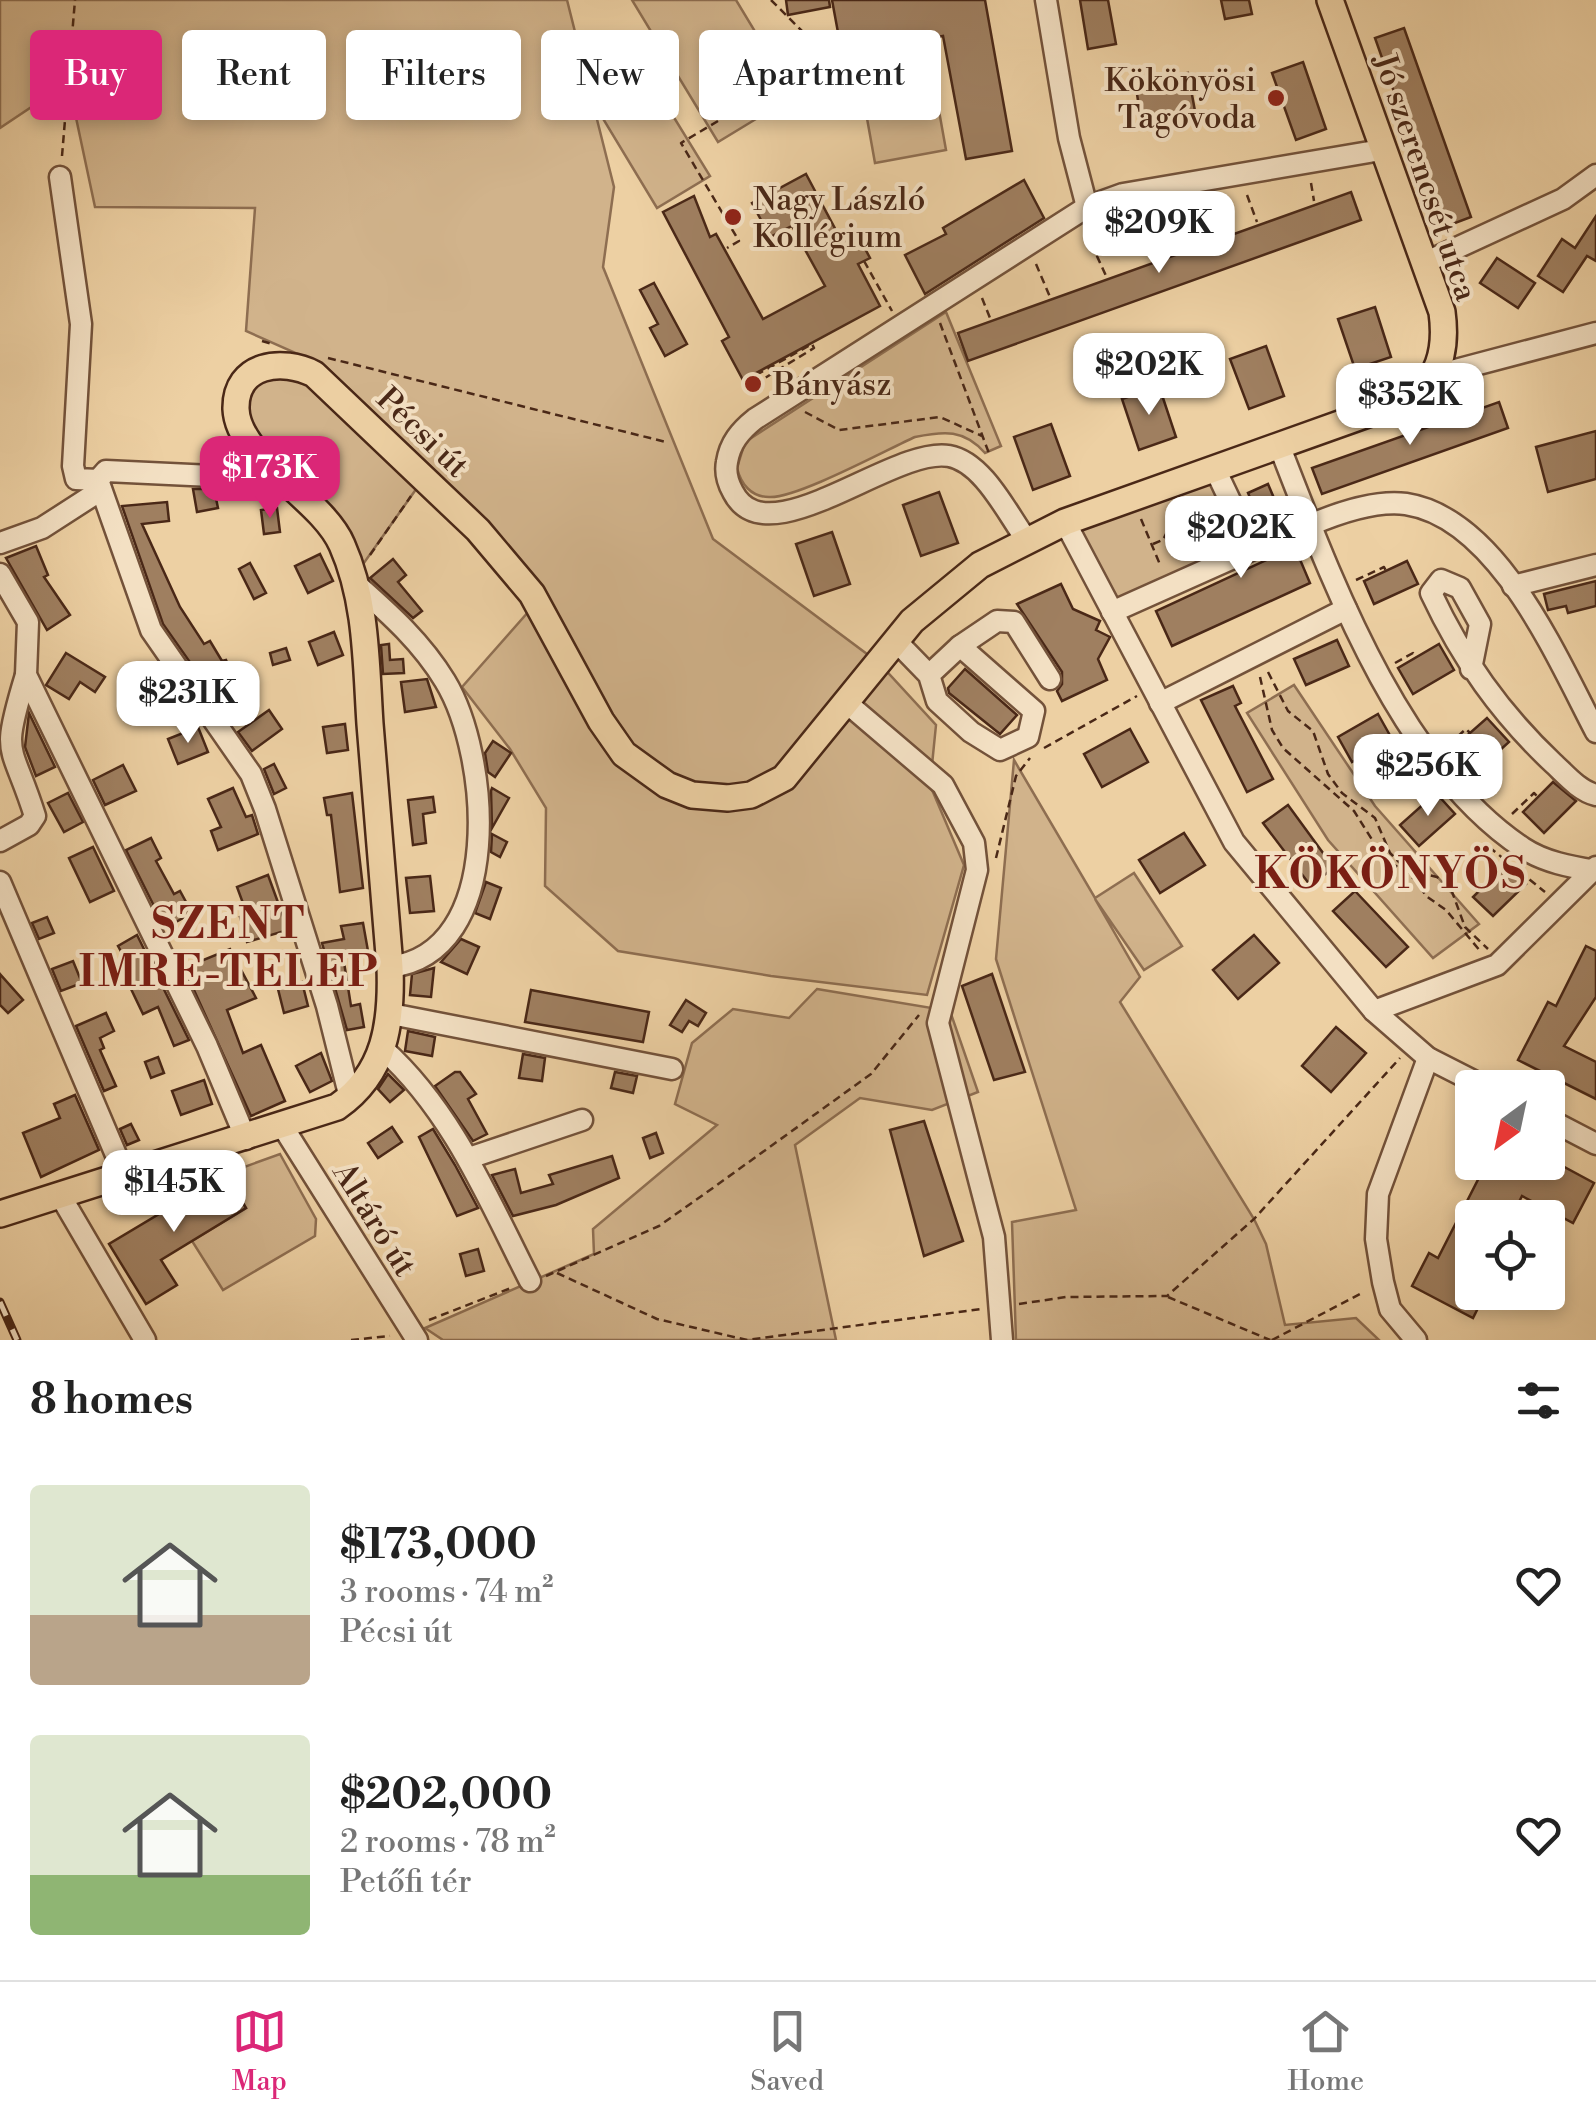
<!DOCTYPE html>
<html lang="en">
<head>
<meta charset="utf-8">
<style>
	:root { --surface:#fff; --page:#f2f2f2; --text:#222; --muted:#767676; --line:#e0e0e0; --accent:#db2777 }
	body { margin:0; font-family:"Libre Bodoni",serif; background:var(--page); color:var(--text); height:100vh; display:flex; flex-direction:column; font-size:38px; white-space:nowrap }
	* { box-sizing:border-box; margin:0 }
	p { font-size:32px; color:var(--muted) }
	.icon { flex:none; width:55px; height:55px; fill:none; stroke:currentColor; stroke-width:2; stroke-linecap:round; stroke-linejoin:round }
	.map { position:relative; height:1340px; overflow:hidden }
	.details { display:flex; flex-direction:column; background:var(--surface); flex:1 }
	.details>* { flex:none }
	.hud { position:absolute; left:30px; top:30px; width:1000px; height:90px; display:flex; gap:20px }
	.needle { width:65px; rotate:213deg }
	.fabs { position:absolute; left:1455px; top:1070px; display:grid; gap:20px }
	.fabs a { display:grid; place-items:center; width:110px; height:110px; border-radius:10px; background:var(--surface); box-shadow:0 5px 15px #0003; font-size:50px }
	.price { position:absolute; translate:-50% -85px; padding:0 22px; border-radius:20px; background:#fff; color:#222; font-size:32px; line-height:65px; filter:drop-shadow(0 2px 5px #0008) }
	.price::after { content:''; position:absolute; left:50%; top:60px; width:30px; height:22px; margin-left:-15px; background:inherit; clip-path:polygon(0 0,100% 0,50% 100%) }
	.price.current { background:var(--accent); color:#fff }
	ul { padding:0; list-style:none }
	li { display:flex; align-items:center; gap:30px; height:250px; padding:0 30px }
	li span { display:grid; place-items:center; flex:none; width:280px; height:200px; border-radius:10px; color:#555 }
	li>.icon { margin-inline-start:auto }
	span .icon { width:120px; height:120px; fill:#fffc; stroke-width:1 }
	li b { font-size:42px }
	h2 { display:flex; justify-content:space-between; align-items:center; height:120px; padding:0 30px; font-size:42px }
	.chip { padding:0 35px; border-radius:10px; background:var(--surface); box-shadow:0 5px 15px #0003; font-size:35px; line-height:90px }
	.chip.current { background:var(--accent); color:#fff }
	.menu { display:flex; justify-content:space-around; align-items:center; height:140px; border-top:2px solid var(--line); background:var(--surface); font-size:28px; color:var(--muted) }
	.menu a { display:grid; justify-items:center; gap:5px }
	.menu .current { color:var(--accent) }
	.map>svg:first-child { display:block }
</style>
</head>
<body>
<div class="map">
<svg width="1596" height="1340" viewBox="0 0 1596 1340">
	<rect width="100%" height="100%" fill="#edd0a3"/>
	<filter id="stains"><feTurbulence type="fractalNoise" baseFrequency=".002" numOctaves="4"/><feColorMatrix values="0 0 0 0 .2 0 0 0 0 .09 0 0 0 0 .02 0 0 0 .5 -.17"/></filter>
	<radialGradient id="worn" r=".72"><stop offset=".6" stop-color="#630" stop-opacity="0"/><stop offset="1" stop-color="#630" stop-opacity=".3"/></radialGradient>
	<g fill="#d1b38b" stroke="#8e6e51" stroke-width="2.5">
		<polygon points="0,0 567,0 614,187 603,267 713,539 879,663 936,725 930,785 964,865 927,995 771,976 618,951 545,886 546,808 510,749 462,687 544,594 442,477 325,366 246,331 255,208 95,207 72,99 30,108 0,128"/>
		<polygon points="632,0 736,0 794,96 718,142"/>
		<polygon points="929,55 946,150 875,163 858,68"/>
		<polygon points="654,85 710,176 657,208 602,117"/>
		<path d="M946,312L1001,446L985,453C964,429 944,431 915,437C886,450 796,499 769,497C751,497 741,484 737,468L745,442Z"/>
		<polygon points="282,363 424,478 354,577 257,450 239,392"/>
		<polygon points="1215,469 1253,549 1112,612 1065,522"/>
		<polygon points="1294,685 1375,806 1479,924 1433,958 1328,840 1247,713"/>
		<polygon points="1014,760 1095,898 1134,873 1182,946 1144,970 1095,899 1140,977 1120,1002 1254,1219 1266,1244 1285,1325 1356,1318 1379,1340 1016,1340 1012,1222 1076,1210 996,959"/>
		<polygon points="817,989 950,1011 978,1092 932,1110 860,1098 795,1145 836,1340 443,1340 425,1328 594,1254 593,1229 717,1125 675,1104 692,1043 733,1009 789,1018"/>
		<polygon points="280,1154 316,1219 315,1236 223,1290 192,1241 246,1208 225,1174"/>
	</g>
	<g fill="#9f7f60" stroke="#4a2817" stroke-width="2.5">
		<polygon points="786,0 829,0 830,7 788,15"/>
		<polygon points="832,0 985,0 1012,151 966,159 943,36 842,54"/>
		<polygon points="1080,0 1108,0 1116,44 1088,49"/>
		<polygon points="1221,0 1249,0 1252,14 1225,19"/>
		<polygon points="1404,28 1471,217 1442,228 1375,38"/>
		<polygon points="1303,62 1326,129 1296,140 1272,73"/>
		<polygon points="1188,73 1195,111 1141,120 1135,81"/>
		<polygon points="806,174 838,234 853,226 870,258 858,264 880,306 743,380 722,341 729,337 663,212 694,196 710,237 716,234 763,319 825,286 792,226 770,237 752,203"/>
		<polygon points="1024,180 1044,218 925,294 905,255 946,234 943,228"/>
		<polygon points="1351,192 1361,220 968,361 958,333"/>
		<polygon points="1596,216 1596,261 1587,256 1563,292 1538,276 1562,239 1575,248"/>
		<polygon points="1497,258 1535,283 1518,308 1480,283"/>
		<polygon points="654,283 687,344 665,356 650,328 658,324 640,290"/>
		<polygon points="1375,307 1391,357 1355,369 1338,319"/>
		<polygon points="1266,346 1284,396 1249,409 1230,359"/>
		<polygon points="1159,386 1176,437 1139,450 1122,399"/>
		<polygon points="1499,402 1508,428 1322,494 1312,468"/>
		<polygon points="1051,424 1070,476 1033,490 1014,437"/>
		<polygon points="1596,431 1596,479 1548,492 1536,447"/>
		<polygon points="1268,484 1310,583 1172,646 1156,611 1275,556 1248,493"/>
		<polygon points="193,489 214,489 218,508 197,512"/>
		<polygon points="939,492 958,543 921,556 903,505"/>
		<polygon points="167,502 169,521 142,524 180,607 204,644 210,641 222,661 226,660 234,678 222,683 239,718 232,722 163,624 122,506"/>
		<polygon points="277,508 280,532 264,534 261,510"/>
		<polygon points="832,532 850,584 814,596 796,544"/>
		<polygon points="36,546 48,575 44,577 70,615 47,630 6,558"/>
		<polygon points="320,554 333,581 308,593 295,566"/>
		<polygon points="393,559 406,575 398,582 422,611 413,618 370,578"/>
		<polygon points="1407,561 1418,584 1374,604 1364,581"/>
		<polygon points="250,563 266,593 254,599 239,569"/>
		<polygon points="1596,581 1596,606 1568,613 1566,606 1548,610 1544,594"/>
		<polygon points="1061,584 1073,609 1100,621 1096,630 1110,637 1098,659 1107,680 1062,701 1057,691 1062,684 1062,672 1017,604"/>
		<polygon points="334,632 343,655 318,665 309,642"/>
		<polygon points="1337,640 1349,666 1306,685 1294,659"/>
		<polygon points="389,644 390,660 403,659 404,673 383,674 381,645"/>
		<polygon points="1439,644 1454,670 1413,694 1398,668"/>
		<polygon points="286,648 290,660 273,665 270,653"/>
		<polygon points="66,653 105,677 95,692 80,682 69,699 46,685"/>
		<polygon points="154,665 171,683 157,694 141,676"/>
		<polygon points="965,669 1017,715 1000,734 949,693 948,688"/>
		<polygon points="427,679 436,707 405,712 401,682"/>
		<polygon points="1233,686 1241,703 1235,706 1273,779 1247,792 1201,700"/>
		<polygon points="269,710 282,729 252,751 238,732"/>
		<polygon points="29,713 55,767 36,776 25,747"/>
		<polygon points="1378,714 1392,739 1352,762 1338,737"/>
		<polygon points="1487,718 1509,742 1476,772 1454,747"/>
		<polygon points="345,724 348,750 327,753 323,727"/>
		<polygon points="198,727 208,752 178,764 168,739"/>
		<polygon points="1130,729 1148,762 1102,787 1084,754"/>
		<polygon points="493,741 511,753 495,777 488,772 485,753"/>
		<polygon points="274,764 286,788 274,794 264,769"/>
		<polygon points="123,765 136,791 105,805 93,780"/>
		<polygon points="1553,782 1576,801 1544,833 1523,812"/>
		<polygon points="233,788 246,817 252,815 258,834 218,850 211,831 221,827 208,799"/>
		<polygon points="492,788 509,798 492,828 491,791"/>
		<polygon points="68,793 83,822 64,832 48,803"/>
		<polygon points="352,793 363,888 340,892 331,815 327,815 324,798"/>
		<polygon points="1436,793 1455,814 1419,846 1400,825"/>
		<polygon points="433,797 435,812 423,814 426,843 413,845 408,800"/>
		<polygon points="1288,805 1334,868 1310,885 1263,823"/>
		<polygon points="1184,833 1205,865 1160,893 1139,860"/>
		<polygon points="492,834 507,842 500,857 491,852"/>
		<polygon points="151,838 161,858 156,861 174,894 180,891 192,913 165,928 126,850"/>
		<polygon points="93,847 114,891 90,902 69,858"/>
		<polygon points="1506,864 1526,884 1493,916 1473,897"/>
		<polygon points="268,875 288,930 247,942 240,917 247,914 237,887"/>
		<polygon points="430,876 434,911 410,913 406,878"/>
		<polygon points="486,882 501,888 490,919 475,913"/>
		<polygon points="1355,891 1408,947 1386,967 1333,911"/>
		<polygon points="47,917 54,933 39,939 32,923"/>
		<polygon points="363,923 368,951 343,956 351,1006 360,1004 364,1027 347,1030 322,943 344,939 341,926"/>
		<polygon points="137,935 139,939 189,1040 174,1046 158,1007 143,1014 121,968 128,964 118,946"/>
		<polygon points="1254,935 1279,963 1238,999 1213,970"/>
		<polygon points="461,939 479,947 467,974 441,962"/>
		<polygon points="1586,946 1596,951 1596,997 1564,1046 1596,1062 1596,1099 1518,1060 1548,1002 1556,1006"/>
		<polygon points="230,949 256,998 227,1010 243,1053 261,1045 285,1101 251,1116 184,968"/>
		<polygon points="73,961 82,983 61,991 52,969"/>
		<polygon points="434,968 431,997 410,995 412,974"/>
		<polygon points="0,974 23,1000 8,1013 0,1005"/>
		<polygon points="992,974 1025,1072 994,1080 962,986"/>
		<polygon points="302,982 308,1006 284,1013 278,989"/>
		<polygon points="531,990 649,1012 643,1042 525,1022"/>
		<polygon points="686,1000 706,1013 698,1026 689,1021 682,1032 670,1025"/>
		<polygon points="106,1013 114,1031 100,1038 104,1048 100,1050 116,1086 104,1091 76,1026"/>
		<polygon points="1336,1027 1366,1053 1331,1092 1302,1066"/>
		<polygon points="408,1031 435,1037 432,1056 405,1051"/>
		<polygon points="321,1053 332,1081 310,1092 296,1066"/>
		<polygon points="523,1054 545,1058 542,1081 519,1078"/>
		<polygon points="158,1057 164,1073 151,1078 145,1062"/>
		<polygon points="455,1072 460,1072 476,1094 468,1099 487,1134 473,1141 435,1086"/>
		<polygon points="615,1072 637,1076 633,1093 611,1088"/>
		<polygon points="388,1074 404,1090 390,1102 378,1089"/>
		<polygon points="204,1080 212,1104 181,1115 172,1091"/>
		<polygon points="75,1095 99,1150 41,1177 23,1133 60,1118 54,1104"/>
		<polygon points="924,1121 963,1241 924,1256 890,1130"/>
		<polygon points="131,1124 139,1140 127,1145 120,1129"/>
		<polygon points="392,1127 402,1142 378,1158 368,1143"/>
		<polygon points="433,1129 455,1165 478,1208 457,1216 419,1137"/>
		<polygon points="656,1133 663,1153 650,1158 643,1138"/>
		<polygon points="612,1156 619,1178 556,1205 513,1216 492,1175 515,1169 521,1193 553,1184 549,1175"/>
		<polygon points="1487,1162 1555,1162 1594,1183 1573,1223 1522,1196 1511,1218 1472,1218 1472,1292 1486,1292 1473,1318 1412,1286 1429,1253 1438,1258"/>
		<polygon points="226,1174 246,1208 161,1260 177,1285 146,1304 109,1244"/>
		<polygon points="478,1249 484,1271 466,1276 460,1254"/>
	</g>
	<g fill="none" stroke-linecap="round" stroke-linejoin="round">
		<g stroke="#73523a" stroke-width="25">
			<g id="minor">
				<polyline points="1046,0 1069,138 1087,207"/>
				<polyline points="60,177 81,324 73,466 76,479 98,480"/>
				<polyline points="1424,263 1563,199 1596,175"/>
				<polyline points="1433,376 1596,333"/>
				<path d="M1279,445C1331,578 1399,766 1523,848C1544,862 1571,867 1596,871"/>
				<polyline points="212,476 106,471 98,480 151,630 251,774 265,809 327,1006 350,1098"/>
				<polyline points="1065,522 1234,842 1374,1011 1428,1058 1487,1088"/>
				<path d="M1310,525C1338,513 1376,500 1406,504C1498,518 1557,658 1596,732"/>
				<path d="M1026,539C1007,513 983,462 949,456C893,446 767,559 733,492C728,483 725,472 727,462C730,443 740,431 755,419L1087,207L1123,194L1381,150"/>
				<polyline points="0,543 42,528 101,490"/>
				<polyline points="0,574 28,622 26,675 207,1046 246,1139"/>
				<path d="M357,585C390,614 422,643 445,681C490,755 506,953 390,967"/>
				<polyline points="1513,586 1596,565"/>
				<polyline points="1112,612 1253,549 1215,469"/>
				<polyline points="895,640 929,675 937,701 971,732 1000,750 1028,737 1034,711 960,646 929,675"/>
				<polyline points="960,646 997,621 1014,622 1050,679"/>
				<path d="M1471,669L1480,624L1460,588L1441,580L1431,593C1462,659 1500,713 1553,763C1565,774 1579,791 1596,795"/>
				<polyline points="1160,703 1346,609"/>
				<polyline points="848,704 943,785 974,843 977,870 938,1023 994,1237 1002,1340"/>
				<path d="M0,841L29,825L35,816C11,740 0,760 26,675"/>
				<polyline points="0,882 125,1176"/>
				<polyline points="1374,1011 1497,965 1596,867"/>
				<polyline points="391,1014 672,1069"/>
				<path d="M383,1049C453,1112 488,1199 530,1281"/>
				<polyline points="1548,1119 1596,1144"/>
				<polyline points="283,1127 417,1340"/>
				<polyline points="469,1158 582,1120"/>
				<polyline points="60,1195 145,1340"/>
				<polyline points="1416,1340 1390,1309 1383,1282 1376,1239 1378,1194 1428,1058"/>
			</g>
		</g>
		<g stroke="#4a2817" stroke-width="30">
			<path id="major" d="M0,1214L337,1107C386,1073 392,1022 390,967C383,886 377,805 370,724C366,664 367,601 342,545C322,498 238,459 236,409C235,363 283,358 314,374L478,530L532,594L601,721L624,754L667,785L692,795L728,798L751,795L784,778L912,621L980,565L1065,522L1404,401C1440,383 1447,349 1442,312L1330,0"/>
		</g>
		<g stroke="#4a2817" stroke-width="2.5" stroke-dasharray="8 5" stroke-linecap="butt">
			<polyline points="771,0 806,35 858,68"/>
			<polyline points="718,121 681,143 739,241 727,248"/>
			<polyline points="62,156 75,0"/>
			<polyline points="1311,183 1314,201"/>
			<polyline points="1247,195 1257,222"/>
			<polyline points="1192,204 1202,241"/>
			<polyline points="1137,209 1155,259"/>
			<polyline points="1086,232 1107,278"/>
			<polyline points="864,261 892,311"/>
			<polyline points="1036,264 1050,297"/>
			<polyline points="982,298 990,318"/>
			<polyline points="940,323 990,456"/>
			<polyline points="262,341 272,344"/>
			<polyline points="328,358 666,442"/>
			<polyline points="756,375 812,344 814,348 760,381"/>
			<polyline points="805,412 839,430 940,417 982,436"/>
			<polyline points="232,478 245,479 247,475"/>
			<polyline points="1141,519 1161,567"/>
			<polyline points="1164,538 1180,505"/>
			<polyline points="1153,544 1215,518"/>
			<polyline points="370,555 411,496"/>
			<polyline points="1356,580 1384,567 1386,571"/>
			<polyline points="1395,663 1413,653 1416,658"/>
			<polyline points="1268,672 1288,711 1313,731 1328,774 1342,793 1375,818 1390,853 1407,870 1437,877 1451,889 1465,927 1488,949"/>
			<polyline points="1260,677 1272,730 1283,748 1354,811 1383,857 1416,880 1426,896 1446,910 1481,952"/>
			<polyline points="1448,745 1466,729 1470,733"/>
			<polyline points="1044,748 1137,696"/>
			<polyline points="1512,814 1534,793 1538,797"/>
			<polyline points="1489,847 1545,892"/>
			<polyline points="996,858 1016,776 1030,758"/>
			<polyline points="557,1273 657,1319 747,1340 981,1309"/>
			<polyline points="546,1276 659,1226 710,1190 871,1074 919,1015"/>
			<polyline points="1168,1297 1270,1340"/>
			<polyline points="1019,1304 1066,1297 1167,1296 1254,1219 1400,1058"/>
			<polyline points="429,1320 511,1288"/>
			<polyline points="351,1340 390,1336"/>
			<polyline points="1272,1340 1364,1292"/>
		</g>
		<use href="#minor" stroke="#f3e0c3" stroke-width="20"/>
		<use href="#major" stroke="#edd0a3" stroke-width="25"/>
		<g stroke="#4a2817" stroke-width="9">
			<polyline id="rail" points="0,1302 17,1340"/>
		</g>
		<use href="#rail" stroke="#f3e0c3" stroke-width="5" stroke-dasharray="15" stroke-linecap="butt"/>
	</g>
	<g fill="#8f2418" stroke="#f3e0c3" stroke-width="4">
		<circle cx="1276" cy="98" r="10"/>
		<circle cx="733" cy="217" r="10"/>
		<circle cx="753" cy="384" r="10"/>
	</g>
	<g text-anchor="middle" stroke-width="8" stroke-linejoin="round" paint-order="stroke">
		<g font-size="32" fill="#4a2817" stroke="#f3e0c3" text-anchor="start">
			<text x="1256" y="91" text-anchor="end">Kökönyösi<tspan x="1256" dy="37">Tagóvoda</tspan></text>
			<text x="753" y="210">Nagy László<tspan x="753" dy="37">Kollégium</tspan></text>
			<text x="773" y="395">Bányász</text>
		</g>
		<g font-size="32" fill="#4a2817" stroke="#f3e0c3">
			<text transform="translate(1426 177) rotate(71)" y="11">Jó szerencsét utca</text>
			<text transform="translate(423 432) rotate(44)" y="11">Pécsi út</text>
			<text transform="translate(375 1219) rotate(58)" y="11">Altáró út</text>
		</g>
		<g font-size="42" font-weight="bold" letter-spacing="2.5" fill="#7a1f14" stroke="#f3e0c3">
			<text x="1391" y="888">KÖKÖNYÖS</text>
			<text x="229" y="938">SZENT<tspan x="229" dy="48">IMRE-TELEP</tspan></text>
		</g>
	</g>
	<rect width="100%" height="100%" filter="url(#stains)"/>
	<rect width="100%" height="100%" fill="url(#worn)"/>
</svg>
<div class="fabs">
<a><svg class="needle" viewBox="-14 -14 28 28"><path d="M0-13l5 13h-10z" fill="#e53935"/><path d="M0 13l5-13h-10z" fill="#767676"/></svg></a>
<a><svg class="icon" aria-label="locate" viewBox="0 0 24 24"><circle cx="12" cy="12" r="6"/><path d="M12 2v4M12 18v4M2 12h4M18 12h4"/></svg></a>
</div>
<b class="price" style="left:1159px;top:276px">$209K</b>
<b class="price" style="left:1149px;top:418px">$202K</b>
<b class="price" style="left:1410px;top:448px">$352K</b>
<b class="price current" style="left:270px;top:521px">$173K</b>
<b class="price" style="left:1241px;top:581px">$202K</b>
<b class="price" style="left:188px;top:746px">$231K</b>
<b class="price" style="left:1428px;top:819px">$256K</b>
<b class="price" style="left:174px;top:1235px">$145K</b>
<div class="hud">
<a class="chip current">Buy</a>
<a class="chip">Rent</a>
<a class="chip">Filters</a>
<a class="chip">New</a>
<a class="chip">Apartment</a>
</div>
</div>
<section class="details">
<h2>8 homes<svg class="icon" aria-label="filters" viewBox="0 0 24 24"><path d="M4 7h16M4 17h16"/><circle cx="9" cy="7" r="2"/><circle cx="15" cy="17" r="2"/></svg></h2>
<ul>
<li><span style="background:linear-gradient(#dfe7d0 65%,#b9a48a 0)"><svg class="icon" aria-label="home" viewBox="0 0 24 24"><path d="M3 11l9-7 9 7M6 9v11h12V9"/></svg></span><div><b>$173,000</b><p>3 rooms · 74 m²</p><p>Pécsi út</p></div><svg class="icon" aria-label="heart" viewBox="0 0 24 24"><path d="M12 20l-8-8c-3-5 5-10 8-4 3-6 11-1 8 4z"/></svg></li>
<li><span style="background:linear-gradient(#dfe7d0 70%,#8fb573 0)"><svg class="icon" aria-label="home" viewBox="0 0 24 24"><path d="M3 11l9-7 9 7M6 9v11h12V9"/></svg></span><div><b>$202,000</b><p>2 rooms · 78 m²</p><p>Petőfi tér</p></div><svg class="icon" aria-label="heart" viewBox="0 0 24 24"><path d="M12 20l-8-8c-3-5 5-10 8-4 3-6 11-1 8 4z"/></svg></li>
</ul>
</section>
<nav class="menu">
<a class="current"><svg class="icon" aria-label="map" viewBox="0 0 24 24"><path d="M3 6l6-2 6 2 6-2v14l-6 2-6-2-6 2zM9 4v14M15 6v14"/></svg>Map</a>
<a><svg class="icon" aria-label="saved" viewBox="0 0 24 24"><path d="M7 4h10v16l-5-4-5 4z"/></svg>Saved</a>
<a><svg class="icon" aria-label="home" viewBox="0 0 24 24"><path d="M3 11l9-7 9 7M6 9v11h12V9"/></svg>Home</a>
</nav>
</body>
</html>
